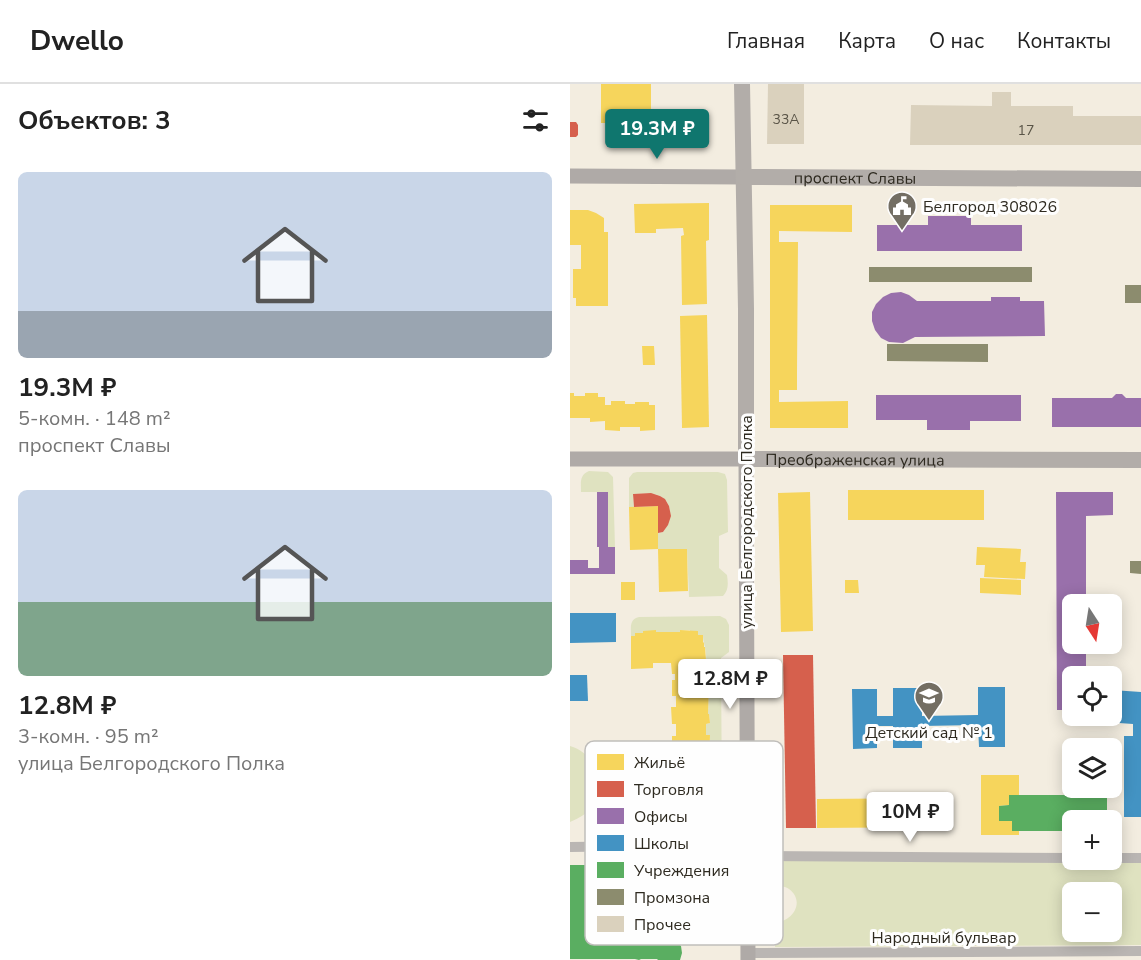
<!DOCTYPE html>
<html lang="ru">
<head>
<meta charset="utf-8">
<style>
	:root { --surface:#fff; --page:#f2f2f2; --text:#222; --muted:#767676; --line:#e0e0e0; --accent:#0f766e }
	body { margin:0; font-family:"Nunito Sans",sans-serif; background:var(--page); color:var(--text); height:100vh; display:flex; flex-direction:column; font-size:22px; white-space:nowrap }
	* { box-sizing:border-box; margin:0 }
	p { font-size:20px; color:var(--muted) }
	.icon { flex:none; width:33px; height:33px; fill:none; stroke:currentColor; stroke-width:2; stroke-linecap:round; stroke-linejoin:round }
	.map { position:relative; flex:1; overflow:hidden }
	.side { display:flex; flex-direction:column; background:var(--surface); width:570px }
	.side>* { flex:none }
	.needle { width:39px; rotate:168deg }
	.tools { position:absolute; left:492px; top:510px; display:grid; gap:12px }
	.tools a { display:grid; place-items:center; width:60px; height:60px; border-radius:9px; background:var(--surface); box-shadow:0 3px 15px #0003; font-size:30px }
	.price { position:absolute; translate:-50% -51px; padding:0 14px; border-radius:6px; background:#fff; color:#222; font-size:20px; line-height:39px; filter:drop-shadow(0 2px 3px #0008) }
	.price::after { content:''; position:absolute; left:50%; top:36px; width:18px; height:14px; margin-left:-9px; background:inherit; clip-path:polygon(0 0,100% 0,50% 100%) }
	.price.selected { background:var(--accent); color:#fff }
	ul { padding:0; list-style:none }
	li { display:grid; align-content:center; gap:12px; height:318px; padding:0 18px }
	li span { display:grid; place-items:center; height:186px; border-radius:9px; color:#555 }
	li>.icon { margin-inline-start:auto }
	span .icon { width:108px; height:108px; fill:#fffc; stroke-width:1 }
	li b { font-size:26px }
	h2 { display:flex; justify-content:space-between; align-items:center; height:72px; padding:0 18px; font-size:26px }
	header { display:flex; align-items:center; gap:36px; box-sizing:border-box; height:84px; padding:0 30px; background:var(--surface); border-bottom:2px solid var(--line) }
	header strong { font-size:28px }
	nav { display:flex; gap:33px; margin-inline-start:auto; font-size:21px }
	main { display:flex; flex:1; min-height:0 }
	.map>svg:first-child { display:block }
</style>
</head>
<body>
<header>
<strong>Dwello</strong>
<nav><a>Главная</a><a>Карта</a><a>О нас</a><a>Контакты</a></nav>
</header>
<main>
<section class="side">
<h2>Объектов: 3<svg class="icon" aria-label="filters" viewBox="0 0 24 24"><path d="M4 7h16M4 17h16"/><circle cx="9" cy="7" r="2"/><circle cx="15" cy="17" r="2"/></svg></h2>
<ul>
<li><span style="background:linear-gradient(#c9d6e8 75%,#9aa5b1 0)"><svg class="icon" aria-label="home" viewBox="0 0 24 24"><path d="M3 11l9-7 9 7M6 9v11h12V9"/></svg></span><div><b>19.3M ₽</b><p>5-комн. · 148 m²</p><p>проспект Славы</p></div></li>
<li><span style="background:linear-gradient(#c9d6e8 60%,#7fa58c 0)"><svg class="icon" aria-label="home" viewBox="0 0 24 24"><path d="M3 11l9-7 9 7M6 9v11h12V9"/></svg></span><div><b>12.8M ₽</b><p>3-комн. · 95 m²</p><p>улица Белгородского Полка</p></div></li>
</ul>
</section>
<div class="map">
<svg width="571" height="876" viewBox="0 0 571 876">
	<rect width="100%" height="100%" fill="#f3ede0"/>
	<g fill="#dfe2c0" fill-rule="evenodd">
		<path d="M19,387L38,388L43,393L45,463H38V408H11C11,399 9,391 19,387Z"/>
		<path d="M67,388H148L155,390L157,396L158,448L149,452V484L157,491C158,498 159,506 153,512L119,513L117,465H88V449L93,448C103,435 104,413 83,410C77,409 70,410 63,410L64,423H59V394L63,389Z"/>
		<path d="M150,532L156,535L159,541V568L151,574L152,726L159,732C159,742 161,752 151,755H70L65,751L64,741H69V744H77V746H89V744H113L114,745H123L124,744L131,743C133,736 137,731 138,726C139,717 135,710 135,701H132V696L137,688H140V680L139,679L140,651H136V640L140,639L139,630H138L139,603L135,602V595H130V590L133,589C133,583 135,580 136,575C137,566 133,560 133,551H128V548H120V546H110V548H86V547H74L73,549H66L65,552H61C61,544 59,535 69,533Z"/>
		<path d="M0,662C25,669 39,700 23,722C17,730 9,734 0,738Z"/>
		<path d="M204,773L571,775V861L205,863V839C224,837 235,817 219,805C215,802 209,802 205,802ZM502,808H542V848H502Z"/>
	</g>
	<g fill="#f6d55c">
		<polygon points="31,0 81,0 81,41 46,41 46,39 31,39"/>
		<polygon points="139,119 139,156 136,157 137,220 112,221 111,152 114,151 113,144 86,145 86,149 65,149 64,120"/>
		<polygon points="200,121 282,121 282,148 209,147 209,158 228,158 227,288 227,306 209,306 209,318 278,317 278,344 200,344"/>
		<polygon points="0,126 18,126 26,129 34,134 34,148 38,148 38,222 6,222 6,214 3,214 3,185 11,185 11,161 0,161"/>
		<polygon points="137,231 139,343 112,344 110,232"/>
		<polygon points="72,262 84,262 85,281 73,281"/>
		<polygon points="0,309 4,309 4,312 15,312 15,309 28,309 28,313 35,313 35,321 41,321 41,317 55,317 55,320 65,320 65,318 79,318 79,321 85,321 85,346 70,347 70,343 50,343 50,347 35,346 35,337 20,338 20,334 0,334"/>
		<rect x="278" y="406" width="136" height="30"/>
		<polygon points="240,408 243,547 211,548 208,409"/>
		<polygon points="88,422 88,465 60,466 59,423"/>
		<polygon points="407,463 451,465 450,478 456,478 455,495 414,493 415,481 406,481"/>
		<polygon points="88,465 117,465 118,507 89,508"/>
		<polygon points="410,494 451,496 451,511 410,509"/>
		<polygon points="275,496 288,496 289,509 275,509"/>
		<rect x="51" y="498" width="14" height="18"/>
		<polygon points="86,546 86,548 110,548 110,546 128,547 128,551 133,551 133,558 134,559 134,563 135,563 136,576 134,576 134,581 133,581 133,590 130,590 130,595 135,595 135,602 139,602 138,630 139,630 140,639 136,640 136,651 140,651 139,680 140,679 140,688 137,688 137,696 132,696 132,701 135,701 135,709 137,709 137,714 138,714 138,727 136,732 136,740 132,740 132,743 124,744 124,745 113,745 113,744 89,744 90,746 77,746 77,744 69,744 69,741 64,741 64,708 86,708 86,713 104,713 104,701 107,701 107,696 104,696 103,680 107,680 107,668 102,669 102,652 106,652 106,640 102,640 101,623 106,623 106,612 102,612 102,596 105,596 105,590 102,590 101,579 83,579 83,584 61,585 61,552 65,552 65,549 73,549 73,547"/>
		<polygon points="411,691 449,691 449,711 439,711 439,721 429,722 429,737 442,737 442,747 449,747 449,751 411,751"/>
		<polygon points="376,714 376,743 247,744 247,715"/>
	</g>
	<g fill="#d6604d">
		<polygon points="0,38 6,38 8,41 8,51 6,53 0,53"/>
		<polygon points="81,409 90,412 95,415 99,422 101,432 98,441 93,448 88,449 88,422 64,423 63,410"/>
		<polygon points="213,571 243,571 246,744 216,744"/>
	</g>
	<g fill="#9970ab">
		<polygon points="358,132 401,132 401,141 452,141 452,167 307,167 307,141 358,141"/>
		<polygon points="331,208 339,211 347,217 421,217 421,213 450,213 450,217 474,217 475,252 345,253 333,259 319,258 311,254 305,246 302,237 302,228 306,220 313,213 321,209"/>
		<polygon points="546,310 552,310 556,314 571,314 571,343 482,343 482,314 542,314"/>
		<polygon points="306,311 451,311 451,337 400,337 400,346 357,346 357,336 306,336"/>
		<polygon points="27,408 38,408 38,463 45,463 45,490 0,490 0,476 18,476 18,484 29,484 29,463 27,463"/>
		<polygon points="486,408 543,408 543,431 516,432 516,520 502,520 502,560 516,560 516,592 502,592 502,626 487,626"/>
	</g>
	<g fill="#4393c3">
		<polygon points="0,529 46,529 46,558 0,559"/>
		<polygon points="0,591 17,591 18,617 0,617"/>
		<polygon points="408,603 435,603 435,663 409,663 408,641 352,642 352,664 323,664 323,642 307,642 307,664 283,665 282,605 307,605 307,632 323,632 323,604 352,604 352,632 408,631"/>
		<polygon points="542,606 571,608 571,733 554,733 554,652 563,652 563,640 535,638 535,632 542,632"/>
	</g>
	<g fill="#5aae61">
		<polygon points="439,711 537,711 537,736 502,736 502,747 442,747 442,737 429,737 429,722 439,721"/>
		<polygon points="57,766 108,767 114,771 114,776 113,779 108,781 106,786 101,788 97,791 90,793 94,805 92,818 107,827 103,833 91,843 97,855 105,856 111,862 112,869 110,876 88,876 87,875 71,875 69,876 65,875 0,875 0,781 21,781 21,778 46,778 46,771 57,771"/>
	</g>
	<g fill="#8c8c6e">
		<rect x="299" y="183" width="163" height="15"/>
		<rect x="555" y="201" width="16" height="18"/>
		<polygon points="317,260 418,260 418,278 317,277"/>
		<polygon points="560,477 571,477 571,490 560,489"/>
	</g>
	<g fill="#dad1bd">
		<polygon points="198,0 234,0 234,60 197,60"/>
		<polygon points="422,8 441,8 441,22 503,22 503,32 571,32 571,61 340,61 341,21 422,22"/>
	</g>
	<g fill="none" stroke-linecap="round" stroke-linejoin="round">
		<g stroke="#bab6b3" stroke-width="10">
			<polyline points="0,763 151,761 177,772 502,774"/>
			<polyline points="542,774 571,774"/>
			<polyline points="178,869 571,867"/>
		</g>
		<g stroke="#afaaa7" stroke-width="15">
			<polyline points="0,92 174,93"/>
			<polyline points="0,375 176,375 178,876"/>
		</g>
		<g stroke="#b2ada9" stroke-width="16">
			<path id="s1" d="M172,0L176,225V375L571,376"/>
			<path id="s2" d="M174,93L571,95"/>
		</g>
	</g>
	<defs>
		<g id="civic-pin" transform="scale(1.5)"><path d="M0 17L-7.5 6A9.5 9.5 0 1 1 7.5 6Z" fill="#736e63" stroke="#fefefe"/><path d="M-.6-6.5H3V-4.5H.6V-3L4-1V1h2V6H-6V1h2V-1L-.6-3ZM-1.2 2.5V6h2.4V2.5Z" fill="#fff"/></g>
		<g id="school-pin" transform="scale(1.5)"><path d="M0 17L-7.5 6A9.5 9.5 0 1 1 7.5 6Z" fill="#736e63" stroke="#fefefe"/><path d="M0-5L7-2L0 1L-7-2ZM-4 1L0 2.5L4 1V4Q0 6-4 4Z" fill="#fff"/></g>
	</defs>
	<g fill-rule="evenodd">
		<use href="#civic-pin" x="332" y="122"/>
		<use href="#school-pin" x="359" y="612"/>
	</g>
	<g text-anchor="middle" stroke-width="6" stroke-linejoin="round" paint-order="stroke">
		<g font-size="14" fill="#595447">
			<text x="216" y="40">33А</text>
			<text x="456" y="51">17</text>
		</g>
		<g font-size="16" fill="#2e2a20" stroke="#fefefe">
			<text dy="6" stroke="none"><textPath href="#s2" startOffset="111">проспект Славы</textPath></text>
			<text dy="6" stroke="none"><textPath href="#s1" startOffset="484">Преображенская улица</textPath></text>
			<text transform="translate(176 438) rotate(-90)" y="6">улица Белгородского Полка</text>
			<text x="374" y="859">Народный бульвар</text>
		</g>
		<g font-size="16" fill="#2e2a20" stroke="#fefefe" text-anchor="start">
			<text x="353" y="128">Белгород 308026</text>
			<text x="359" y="654" text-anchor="middle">Детский сад № 1</text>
		</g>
	</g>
	<rect x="15" y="657" width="198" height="204" rx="9" fill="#fefefe" stroke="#c0bebb" stroke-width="1.5"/>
	<rect x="27" y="670" width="27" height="16" fill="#f6d55c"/>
	<rect x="27" y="697" width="27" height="16" fill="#d6604d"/>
	<rect x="27" y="724" width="27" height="16" fill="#9970ab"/>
	<rect x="27" y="751" width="27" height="16" fill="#4393c3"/>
	<rect x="27" y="778" width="27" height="16" fill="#5aae61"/>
	<rect x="27" y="805" width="27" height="16" fill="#8c8c6e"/>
	<rect x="27" y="832" width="27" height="16" fill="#dad1bd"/>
	<g font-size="16" fill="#2e2a20">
		<text x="64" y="684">Жильё</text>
		<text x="64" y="711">Торговля</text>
		<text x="64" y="738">Офисы</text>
		<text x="64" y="765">Школы</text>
		<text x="64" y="792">Учреждения</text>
		<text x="64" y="819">Промзона</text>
		<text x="64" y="846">Прочее</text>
	</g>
</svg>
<div class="tools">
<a><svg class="needle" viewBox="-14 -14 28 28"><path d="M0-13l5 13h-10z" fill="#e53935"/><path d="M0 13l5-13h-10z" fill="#767676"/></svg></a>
<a><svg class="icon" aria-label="locate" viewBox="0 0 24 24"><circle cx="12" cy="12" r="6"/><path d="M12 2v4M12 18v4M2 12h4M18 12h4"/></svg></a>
<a><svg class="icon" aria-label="layers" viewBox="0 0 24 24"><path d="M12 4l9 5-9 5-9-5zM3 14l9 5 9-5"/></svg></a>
<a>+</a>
<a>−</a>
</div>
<b class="price selected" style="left:87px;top:76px">19.3M ₽</b>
<b class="price" style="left:160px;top:626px">12.8M ₽</b>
<b class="price" style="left:340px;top:759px">10M ₽</b>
</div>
</main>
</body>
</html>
